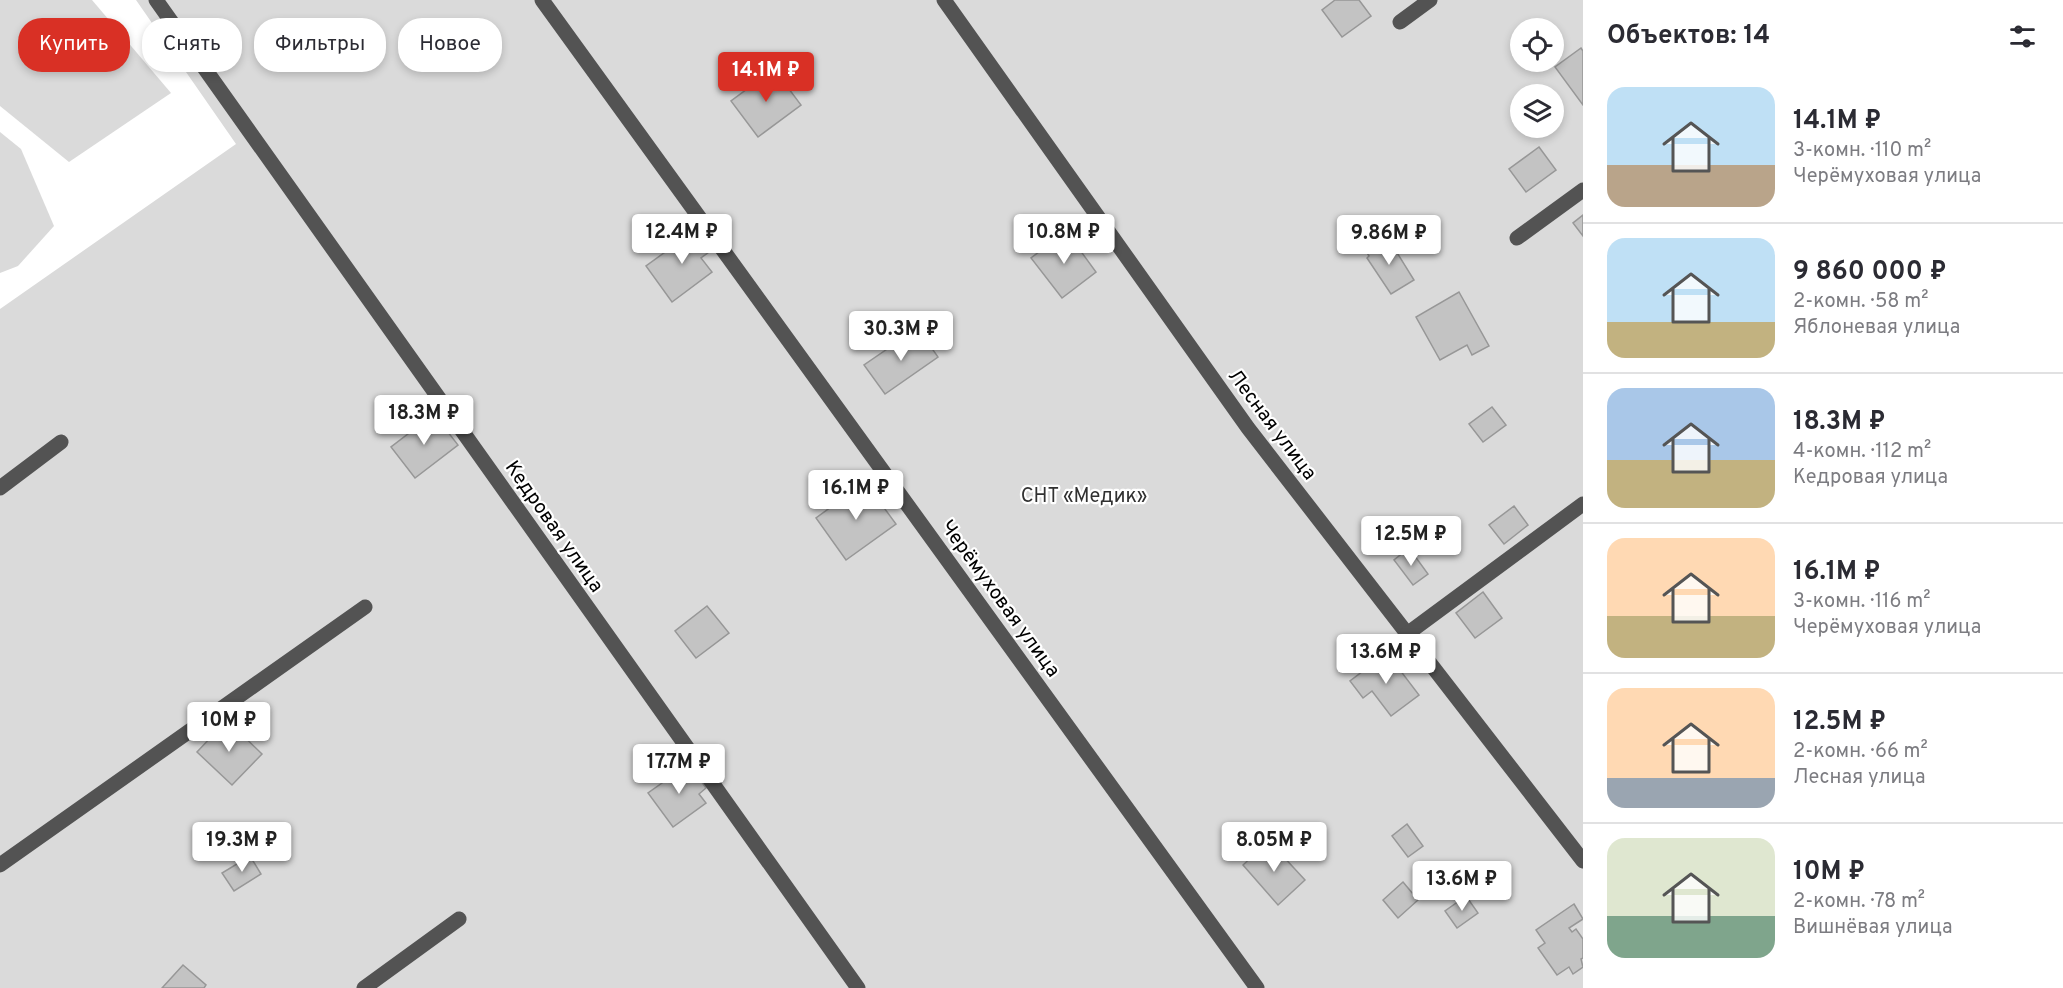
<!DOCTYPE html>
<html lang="ru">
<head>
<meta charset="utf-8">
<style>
	:root { --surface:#fff; --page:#f2f2f3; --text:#2b2b33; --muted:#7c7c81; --line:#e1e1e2; --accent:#d93025 }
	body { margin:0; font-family:Overpass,sans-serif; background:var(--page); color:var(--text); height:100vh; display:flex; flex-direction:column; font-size:22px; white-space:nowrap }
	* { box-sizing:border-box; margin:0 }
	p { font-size:20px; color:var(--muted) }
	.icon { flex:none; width:33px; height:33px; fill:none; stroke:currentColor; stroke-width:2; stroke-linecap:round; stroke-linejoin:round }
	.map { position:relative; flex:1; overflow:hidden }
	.drawer { display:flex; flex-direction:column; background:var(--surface); width:480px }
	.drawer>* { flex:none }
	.banner { position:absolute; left:18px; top:18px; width:570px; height:54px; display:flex; gap:12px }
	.tools { position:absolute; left:1510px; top:18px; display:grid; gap:12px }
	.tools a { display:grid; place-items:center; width:54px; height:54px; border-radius:50%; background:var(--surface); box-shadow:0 3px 9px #0003; font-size:30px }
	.price { position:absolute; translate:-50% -51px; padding:0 14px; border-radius:6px; background:#fff; color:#222; font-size:20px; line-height:39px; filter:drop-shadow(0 2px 3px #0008) }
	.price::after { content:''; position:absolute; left:50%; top:36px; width:18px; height:14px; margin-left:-9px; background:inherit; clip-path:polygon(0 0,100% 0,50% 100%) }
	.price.current { background:var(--accent); color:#fff }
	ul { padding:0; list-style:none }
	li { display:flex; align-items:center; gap:18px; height:150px; padding:0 24px }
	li+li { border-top:2px solid var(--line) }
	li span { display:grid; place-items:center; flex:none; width:168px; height:120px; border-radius:18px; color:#555 }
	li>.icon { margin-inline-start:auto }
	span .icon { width:72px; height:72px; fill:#fffc; stroke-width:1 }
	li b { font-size:26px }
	h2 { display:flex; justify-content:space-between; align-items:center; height:72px; padding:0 24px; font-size:26px }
	.chip { padding:0 21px; border-radius:24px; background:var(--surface); box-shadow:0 3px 9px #0003; font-size:21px; line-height:54px }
	.chip.current { background:var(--accent); color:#fff }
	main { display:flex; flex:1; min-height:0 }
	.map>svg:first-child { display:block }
</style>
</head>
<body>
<main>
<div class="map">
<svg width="1583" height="988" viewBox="0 0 1583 988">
	<rect width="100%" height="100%" fill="#fff"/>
	<g fill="#dadada" fill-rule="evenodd">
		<polygon points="0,0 92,0 171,93 69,162 0,106"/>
		<path d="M136,0H1583V988H0V309L236,144ZM1521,28H1554V62H1521ZM1521,94H1554V128H1521Z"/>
		<polygon points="0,132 21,149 54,226 18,266 0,273"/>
	</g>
	<g fill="#c3c3c3" stroke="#979797" stroke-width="1.5">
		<polygon points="1335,0 1359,0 1371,16 1342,37 1322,10"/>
		<polygon points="1581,48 1583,51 1583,105 1555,67"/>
		<polygon points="774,69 801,105 758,137 731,101"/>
		<polygon points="1539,147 1556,170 1526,192 1509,169"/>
		<polygon points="1583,215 1583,236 1573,223"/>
		<polygon points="698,228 713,249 701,258 712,272 672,302 646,266"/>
		<polygon points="1066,231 1096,272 1062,298 1031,258"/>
		<polygon points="1377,240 1382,248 1391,243 1414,280 1391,294 1367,258 1369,256 1364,248"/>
		<polygon points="1459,292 1489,346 1472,355 1467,345 1440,360 1416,317"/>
		<polygon points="912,332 918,341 924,337 938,357 885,394 864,365"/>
		<polygon points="1492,407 1506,425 1483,442 1469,424"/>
		<polygon points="434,414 458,445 415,478 391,447"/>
		<polygon points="865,482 896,524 846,560 816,518"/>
		<polygon points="1514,506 1528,525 1504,544 1489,525"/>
		<polygon points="1409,548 1428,574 1413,585 1394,560"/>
		<polygon points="1483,592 1502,618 1475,638 1456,613"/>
		<polygon points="707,606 729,633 696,658 675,631"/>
		<polygon points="1387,653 1419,695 1391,716 1372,691 1363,698 1350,681"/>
		<polygon points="227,720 262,754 232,785 197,752"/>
		<polygon points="689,764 706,788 699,794 706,803 673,827 648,793"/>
		<polygon points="1407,824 1423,846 1408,857 1392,836"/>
		<polygon points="1269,841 1305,880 1278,905 1243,865"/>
		<polygon points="250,856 261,874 234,891 222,873"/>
		<polygon points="1403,882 1418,900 1398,918 1383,900"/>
		<polygon points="1466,896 1478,913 1457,928 1445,911"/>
		<polygon points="1574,904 1583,919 1569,928 1572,932 1576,929 1583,939 1583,958 1581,959 1583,967 1573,974 1569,967 1557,975 1538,948 1545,943 1536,930"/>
		<polygon points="183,965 206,985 204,988 162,988"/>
	</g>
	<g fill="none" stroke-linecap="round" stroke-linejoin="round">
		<g stroke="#535353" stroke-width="15">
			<polyline points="156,0 858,988"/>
			<polyline points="542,0 1257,988"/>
			<polyline points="944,0 1248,428 1583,861"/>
			<polyline points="1400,22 1430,0"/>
			<polyline points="1517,238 1583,190"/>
			<polyline points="0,488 61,442"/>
			<polyline points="1407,634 1583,504"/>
			<polyline points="0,865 365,607"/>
			<polyline points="364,988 459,919"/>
		</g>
	</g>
	<g text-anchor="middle" stroke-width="4.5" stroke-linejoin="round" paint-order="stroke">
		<g font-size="20" fill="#000" stroke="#fff">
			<text transform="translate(1273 424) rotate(53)" y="7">Лесная улица</text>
			<text transform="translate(555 526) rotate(55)" y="7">Кедровая улица</text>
			<text transform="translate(1001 598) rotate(54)" y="7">Черёмуховая улица</text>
		</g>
		<g font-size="20" fill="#313131" stroke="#fff">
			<text x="1084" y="502">СНТ «Медик»</text>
		</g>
	</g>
</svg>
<div class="tools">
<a><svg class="icon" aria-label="locate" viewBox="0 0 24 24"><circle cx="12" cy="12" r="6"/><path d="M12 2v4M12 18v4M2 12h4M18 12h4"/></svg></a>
<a><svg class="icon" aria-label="layers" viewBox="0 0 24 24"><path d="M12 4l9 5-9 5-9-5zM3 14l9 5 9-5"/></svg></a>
</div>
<b class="price current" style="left:766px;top:103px">14.1M ₽</b>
<b class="price" style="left:682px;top:265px">12.4M ₽</b>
<b class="price" style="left:1064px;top:265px">10.8M ₽</b>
<b class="price" style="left:1389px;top:266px">9.86M ₽</b>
<b class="price" style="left:901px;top:362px">30.3M ₽</b>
<b class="price" style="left:424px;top:446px">18.3M ₽</b>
<b class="price" style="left:856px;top:521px">16.1M ₽</b>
<b class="price" style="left:1411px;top:567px">12.5M ₽</b>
<b class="price" style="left:1386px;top:685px">13.6M ₽</b>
<b class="price" style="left:229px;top:753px">10M ₽</b>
<b class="price" style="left:679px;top:795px">17.7M ₽</b>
<b class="price" style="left:242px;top:873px">19.3M ₽</b>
<b class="price" style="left:1274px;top:873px">8.05M ₽</b>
<b class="price" style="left:1462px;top:912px">13.6M ₽</b>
<div class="banner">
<a class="chip current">Купить</a>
<a class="chip">Снять</a>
<a class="chip">Фильтры</a>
<a class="chip">Новое</a>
</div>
</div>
<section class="drawer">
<h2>Объектов: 14<svg class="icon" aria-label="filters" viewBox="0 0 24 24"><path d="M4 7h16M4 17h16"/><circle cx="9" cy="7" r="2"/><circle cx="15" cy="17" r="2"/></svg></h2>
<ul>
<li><span style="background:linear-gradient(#bfe0f5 65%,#b9a48a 0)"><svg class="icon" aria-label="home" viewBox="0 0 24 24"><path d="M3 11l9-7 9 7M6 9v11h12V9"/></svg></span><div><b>14.1M ₽</b><p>3-комн. · 110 m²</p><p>Черёмуховая улица</p></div></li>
<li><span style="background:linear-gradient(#bfe0f5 70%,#c2b280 0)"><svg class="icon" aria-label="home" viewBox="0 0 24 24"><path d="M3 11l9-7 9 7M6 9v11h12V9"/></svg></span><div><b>9 860 000 ₽</b><p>2-комн. · 58 m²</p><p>Яблоневая улица</p></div></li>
<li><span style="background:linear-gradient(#a9c7e8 60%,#c2b280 0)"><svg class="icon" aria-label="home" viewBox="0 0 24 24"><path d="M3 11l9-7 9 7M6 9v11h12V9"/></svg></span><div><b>18.3M ₽</b><p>4-комн. · 112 m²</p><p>Кедровая улица</p></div></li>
<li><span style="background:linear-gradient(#ffd9b3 65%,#c2b280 0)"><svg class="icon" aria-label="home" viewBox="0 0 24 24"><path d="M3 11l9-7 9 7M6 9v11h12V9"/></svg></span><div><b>16.1M ₽</b><p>3-комн. · 116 m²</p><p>Черёмуховая улица</p></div></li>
<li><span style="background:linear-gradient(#ffd9b3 75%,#9aa5b1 0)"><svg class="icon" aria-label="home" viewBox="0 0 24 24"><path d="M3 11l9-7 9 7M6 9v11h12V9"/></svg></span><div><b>12.5M ₽</b><p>2-комн. · 66 m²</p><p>Лесная улица</p></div></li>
<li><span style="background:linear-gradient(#dfe7d0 65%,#7fa58c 0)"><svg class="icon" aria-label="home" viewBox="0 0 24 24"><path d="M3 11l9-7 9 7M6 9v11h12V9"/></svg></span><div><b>10M ₽</b><p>2-комн. · 78 m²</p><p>Вишнёвая улица</p></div></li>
</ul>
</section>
</main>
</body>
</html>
